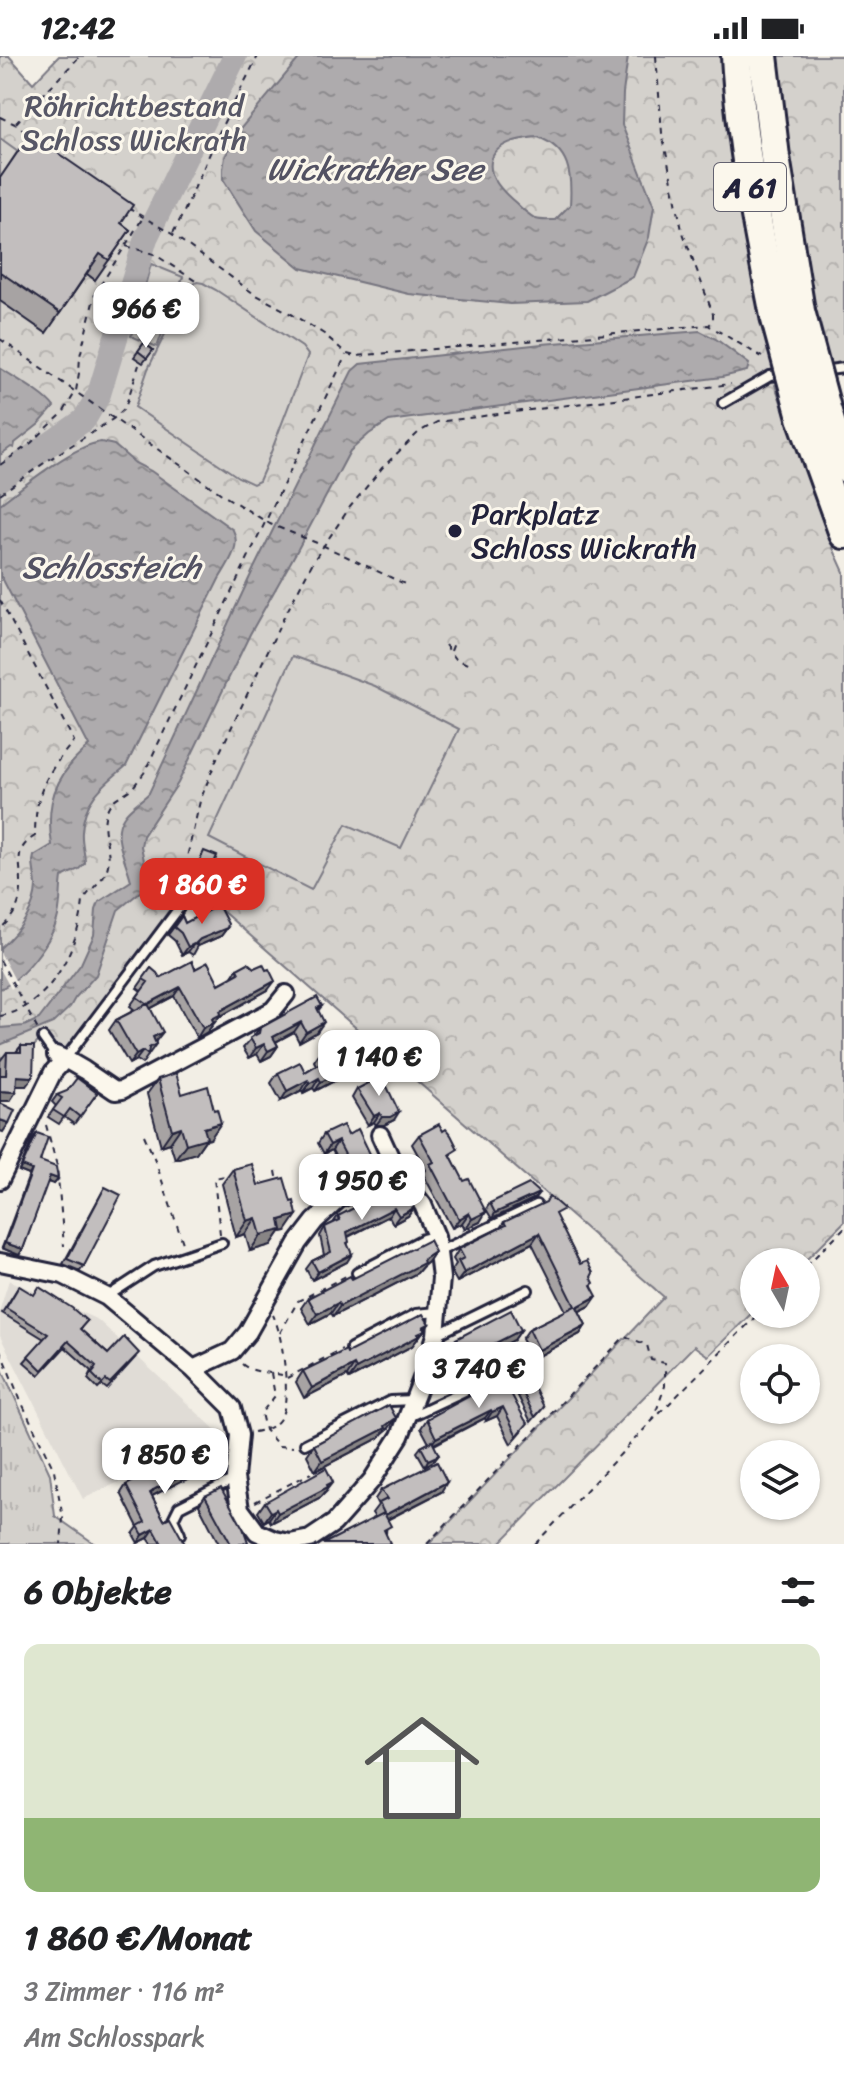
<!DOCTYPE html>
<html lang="de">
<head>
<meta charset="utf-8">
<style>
	:root { --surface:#fff; --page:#f6f6f6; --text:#202124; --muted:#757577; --line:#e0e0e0; --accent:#d93025 }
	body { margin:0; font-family:Sriracha,sans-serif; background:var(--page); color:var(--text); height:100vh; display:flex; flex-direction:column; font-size:30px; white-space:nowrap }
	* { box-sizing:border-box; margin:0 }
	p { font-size:26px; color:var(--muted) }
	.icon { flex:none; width:44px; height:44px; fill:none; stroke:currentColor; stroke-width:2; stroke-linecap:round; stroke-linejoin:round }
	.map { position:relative; height:1488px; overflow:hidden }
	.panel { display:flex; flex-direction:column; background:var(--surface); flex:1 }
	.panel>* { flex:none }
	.needle { width:52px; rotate:351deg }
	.controls { position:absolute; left:740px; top:1192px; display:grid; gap:16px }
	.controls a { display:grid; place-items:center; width:80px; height:80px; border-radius:50%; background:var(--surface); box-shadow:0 2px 6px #0004; font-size:40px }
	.price { position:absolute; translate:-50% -68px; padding:0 18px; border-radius:16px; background:#fff; color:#222; font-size:26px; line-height:52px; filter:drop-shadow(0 2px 4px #0008) }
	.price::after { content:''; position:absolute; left:50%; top:48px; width:24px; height:18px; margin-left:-12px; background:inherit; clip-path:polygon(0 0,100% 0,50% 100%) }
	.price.on { background:var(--accent); color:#fff }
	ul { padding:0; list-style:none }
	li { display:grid; align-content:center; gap:16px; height:424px; padding:0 24px }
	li+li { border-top:2px solid var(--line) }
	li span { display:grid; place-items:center; height:248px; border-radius:16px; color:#555 }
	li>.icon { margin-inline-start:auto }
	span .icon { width:144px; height:144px; fill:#fffc; stroke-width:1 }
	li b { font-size:34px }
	h2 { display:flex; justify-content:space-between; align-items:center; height:96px; padding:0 24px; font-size:34px }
	.status { display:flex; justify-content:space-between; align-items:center; height:56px; padding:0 40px; background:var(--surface); direction:ltr }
	.status svg { height:22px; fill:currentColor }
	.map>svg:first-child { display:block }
</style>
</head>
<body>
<div class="status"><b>12:42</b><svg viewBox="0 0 49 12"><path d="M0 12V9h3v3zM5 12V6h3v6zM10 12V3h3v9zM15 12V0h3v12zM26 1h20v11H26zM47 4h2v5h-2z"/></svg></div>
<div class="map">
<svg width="844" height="1488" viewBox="0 0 844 1488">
	<defs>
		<pattern id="grass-tufts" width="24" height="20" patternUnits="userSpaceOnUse" patternTransform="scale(2)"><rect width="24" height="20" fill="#d4d1cc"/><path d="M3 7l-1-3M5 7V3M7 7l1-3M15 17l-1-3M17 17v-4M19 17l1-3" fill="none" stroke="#b6b3b0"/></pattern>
		<pattern id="forest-crowns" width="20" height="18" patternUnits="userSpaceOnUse" patternTransform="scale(2)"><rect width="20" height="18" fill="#d4d1cc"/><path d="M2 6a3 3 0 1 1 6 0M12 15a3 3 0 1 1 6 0" fill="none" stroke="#b6b3b0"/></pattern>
		<pattern id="water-ripples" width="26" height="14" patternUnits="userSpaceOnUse" patternTransform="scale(2)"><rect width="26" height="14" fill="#aeabad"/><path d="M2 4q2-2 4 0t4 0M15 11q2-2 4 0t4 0" fill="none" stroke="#8d8b8e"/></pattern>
	</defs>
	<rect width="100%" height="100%" fill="#f2eee5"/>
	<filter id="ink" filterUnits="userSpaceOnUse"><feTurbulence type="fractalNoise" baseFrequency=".0125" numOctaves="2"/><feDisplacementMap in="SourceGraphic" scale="16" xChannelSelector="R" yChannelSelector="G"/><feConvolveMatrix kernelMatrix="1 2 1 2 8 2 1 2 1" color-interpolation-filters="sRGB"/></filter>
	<g filter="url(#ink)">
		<polygon fill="#e0dcd6" points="9,1224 98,1264 220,1378 83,1443 0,1280 0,1253"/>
		<polygon fill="url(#grass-tufts)" stroke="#7b7a84" stroke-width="2" points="0,1309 50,1418 55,1460 95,1488 0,1488"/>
		<polygon fill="url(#forest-crowns)" stroke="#7b7a84" stroke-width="2" points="0,0 9,0 33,27 59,0 844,0 844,313 796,321 775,329 829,483 844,516 844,1166 804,1206 754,1206 754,1255 708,1300 694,1290 499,1488 429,1488 664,1241 197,833 181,838 68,993 39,985 34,990 0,1002"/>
		<g fill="#d4d1cc" stroke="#7b7a84" stroke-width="2">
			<polygon points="0,82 18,95 0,122"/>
			<polygon points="151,208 183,221 157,291 131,280"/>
			<polygon points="197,226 203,227 216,234 302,291 308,299 266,409 259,425 253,428 238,421 135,351 148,313 187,233"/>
			<polygon points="293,600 375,630 459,673 401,792 346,768 311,834 209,782"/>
		</g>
		<g fill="url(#water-ripples)" stroke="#76747f" stroke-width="2" fill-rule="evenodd">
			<path d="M301,0H628L623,37L622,69L654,150L649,181L633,221L587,245L510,248L409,238L301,212L256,175L223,123V113L225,101L236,78ZM538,81C570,93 572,118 570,149L555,164C549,164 542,165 536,163C529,159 522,153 516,147C475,113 485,85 538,81Z"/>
			<path d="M700,275L716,283L749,308L747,315L722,321L389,365L369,378L350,395L298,493L250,578L178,727L143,780L141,790L148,824L141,835L118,854L96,919L75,942L70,951L53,967L0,989V972L24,970L39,963L81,908L94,879L96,854L99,846L131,825C127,805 110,780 124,760C130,751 141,745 149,737L254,512L352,315L360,308L542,288Z"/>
			<path d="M0,312C15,322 45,338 54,351L39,368L15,387L14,392L11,391L0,399Z"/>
			<path d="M101,386L114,389L135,407L151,415L233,474C242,490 227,509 219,523L126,710C104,728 83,744 82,776C81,786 85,797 85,807L79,813L62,821C60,834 61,847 58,860C53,884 23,923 0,933V892C17,877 35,855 36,831C36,822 33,814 33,805L34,800L52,789C47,758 50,733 71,708C76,702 83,696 89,690L0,518V448C22,431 76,388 101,386Z"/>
		</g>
		<polygon fill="#f2eee5" points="0,896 17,928 11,933 0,913"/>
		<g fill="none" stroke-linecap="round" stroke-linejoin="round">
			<polyline stroke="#aeabad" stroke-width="24" points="0,423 84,364 99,338 146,182 235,0"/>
			<g stroke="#22223b" stroke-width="14">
				<g id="lane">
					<polyline points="821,315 844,312"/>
					<polyline points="723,347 770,320 788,318"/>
					<polyline points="43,982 55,999"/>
					<polyline points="65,1003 179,852 183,820"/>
					<polyline points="438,1196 536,1149"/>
					<polyline points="357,1217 423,1183 435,1180"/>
					<polyline points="108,1240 154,1210 222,1187"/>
					<polyline points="436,1279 528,1234"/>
					<polyline points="351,1292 416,1258 437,1256"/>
					<polyline points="409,1361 484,1326 504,1328 506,1332"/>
					<polyline points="305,1388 390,1345 413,1344"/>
					<polyline points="180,1478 173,1463 179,1451 234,1423"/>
				</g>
			</g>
			<g stroke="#22223b" stroke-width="22">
				<g id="street">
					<polyline points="65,1003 84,1014 115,1035 122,1034 273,954 286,938"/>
					<polyline points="380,1079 397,1116"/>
					<polyline points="0,1124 53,1016 65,1003 56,999"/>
					<polyline points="0,1206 63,1219 107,1241 193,1313 232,1352 239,1379 235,1422 240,1453 257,1476 275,1484 290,1487 310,1483 334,1467 372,1424 400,1380 425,1315 436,1279 441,1222 436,1180 423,1149 397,1116 339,1143 315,1165 298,1187 248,1276 232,1295 193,1313"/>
				</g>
			</g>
			<g stroke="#22223b" stroke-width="34">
				<g id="highway">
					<path d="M736,0C741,88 758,173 775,260"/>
					<polyline points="763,0 775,101 800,255"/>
					<polyline points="827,356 844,411"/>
					<polyline points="802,361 844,478"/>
				</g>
			</g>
			<g stroke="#22223b" stroke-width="2" stroke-dasharray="6 6" stroke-linecap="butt">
				<polyline points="656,0 662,77 682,174 713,258 713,265 709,269"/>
				<polyline points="0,61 15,68 30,79"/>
				<polyline points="16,67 80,0"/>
				<polyline points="128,152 172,178 253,237 293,259 324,278 347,298 355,300 708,269 762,301"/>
				<polyline points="173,177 183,158 222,70 258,0"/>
				<polyline points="126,190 154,198 197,226"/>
				<polyline points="0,283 226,441 270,468 322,489 409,530"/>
				<polyline points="0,409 31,387 63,357 76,335 79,317 80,300 95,238 142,163"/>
				<polyline points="0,438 47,405 113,363 125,352 139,309"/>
				<path d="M0,544L74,685C46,718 35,736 35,780C13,794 21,805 21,827C22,846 14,861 0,873"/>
				<polyline points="445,589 456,603 472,610"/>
				<polyline points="451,595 454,587"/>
				<polyline points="185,810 200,745 217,702 281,567 314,504 350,451 382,412 419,376 437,366 731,328"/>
				<polyline points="0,904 38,974"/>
				<path d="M0,960C50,952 79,890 83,845C90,832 105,825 108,809C112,791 98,773 108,752C112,742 124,739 132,732C136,728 140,722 144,717L346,299"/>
				<polyline points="46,1069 57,1110 64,1190"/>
				<polyline points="144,1079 155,1104 183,1187"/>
				<polyline points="276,1115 278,1126"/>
				<polyline points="220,1178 214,1122 231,1119"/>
				<polyline points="806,1210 844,1172"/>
				<polyline points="280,1277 298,1245 348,1219"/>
				<polyline points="0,1294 20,1343 54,1414 63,1462 61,1488"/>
				<path d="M242,1308C252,1317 269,1316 282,1319L285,1317"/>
				<polyline points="271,1317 275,1340 261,1357 265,1374 279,1390 293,1391"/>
				<polyline points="287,1322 342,1293"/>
				<path d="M254,1376C264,1374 276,1371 281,1361C292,1342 282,1276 273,1259"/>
				<polyline points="255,1446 311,1417"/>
				<polyline points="427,1488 625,1280 647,1289 651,1304 665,1307 665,1330 653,1364"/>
				<polyline points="535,1488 653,1364 758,1258"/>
			</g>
			<use href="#lane" stroke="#fbf7ec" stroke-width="8"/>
			<use href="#street" stroke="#fbf7ec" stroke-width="16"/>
			<use href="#highway" stroke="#fbf7ec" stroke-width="28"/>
			<g stroke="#22223b" stroke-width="34" stroke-linecap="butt">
				<g id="highway-bridge">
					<polyline points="800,255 827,356"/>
					<polyline points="775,260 802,361"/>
				</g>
			</g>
			<use href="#highway-bridge" stroke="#fbf7ec" stroke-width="28"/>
		</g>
		<g fill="#a7a3a3" stroke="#22223b" stroke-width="2">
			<polygon points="0,122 121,167 130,174 95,224 87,218 46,277 0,245"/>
			<polygon points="144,287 153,294 143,307 134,301"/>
			<polygon points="182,860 185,867 227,872 221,880 198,890 193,899 188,896 182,899 175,885 168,879"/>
			<polygon points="151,912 160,922 195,913 219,928 231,922 237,913 268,934 219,961 207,976 197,982 174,940 151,952 156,988 142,1008 136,1004 129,1008 109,974 116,964 135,954 130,950 141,935 137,932"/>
			<polygon points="322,950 318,955 317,976 299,986 294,976 276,986 278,990 271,1000 261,1005 257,998 249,1002 243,992 260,972"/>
			<polygon points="21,990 26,1030 16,1030 10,1045 0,1045 0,1005 7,996 16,996"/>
			<polygon points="321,995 354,1006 347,1015 343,1017 340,1022 315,1035 313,1032 303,1037 302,1034 281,1045 271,1027 278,1017 305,1016 316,1009 314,1005"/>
			<polygon points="158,1023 182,1038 210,1083 205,1084 196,1097 175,1103 170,1087 161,1090 147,1038"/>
			<polygon points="357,1033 394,1064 384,1069 376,1069 374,1066 368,1069 352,1042"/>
			<polygon points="97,1037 74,1068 64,1061 59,1068 48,1061 56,1050 52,1046 57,1039"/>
			<polygon points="443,1075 452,1102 480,1166 465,1173 462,1167 452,1172 423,1118 426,1114 412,1088 419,1079"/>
			<polygon points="37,1077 40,1105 58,1123 54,1128 47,1126 23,1193 19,1199 2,1192 29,1119 19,1115 33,1082"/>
			<polygon points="324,1078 348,1079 372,1102 366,1111 346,1121 332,1094 324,1098 318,1087"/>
			<polygon points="233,1113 258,1129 286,1175 280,1176 271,1189 250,1195 245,1178 236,1181 222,1128"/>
			<polygon points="105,1131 84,1210 80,1215 63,1208"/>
			<polygon points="535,1142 492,1163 486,1153 490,1147"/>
			<polygon points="413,1150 414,1152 408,1160 393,1168 389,1160 348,1181 347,1206 312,1224 306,1213 312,1205 324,1199 320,1180 325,1171 333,1167 338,1160"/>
			<polygon points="557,1163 580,1208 591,1221 592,1231 590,1250 579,1255 586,1269 580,1278 533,1303 522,1283 529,1273 566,1255 532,1187 457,1226 451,1215 456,1208 453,1203 459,1193 500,1172 504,1166"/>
			<polygon points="428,1206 422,1211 417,1217 333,1260 331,1257 310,1268 301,1252 308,1242 352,1223"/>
			<polygon points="19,1230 81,1274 108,1298 135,1302 107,1333 102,1329 98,1333 88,1323 92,1315 65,1291 39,1319 24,1306 44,1283 2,1257"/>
			<polygon points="429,1268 412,1290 349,1323 347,1320 304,1342 296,1326 303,1315 347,1297"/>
			<polygon points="521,1274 514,1284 475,1304 458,1310 449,1294 456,1283"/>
			<polygon points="515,1317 544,1351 531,1366 511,1326"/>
			<polygon points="486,1331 522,1375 511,1388 497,1360 486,1365 485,1362 434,1389 435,1404 425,1410 417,1396 421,1391 429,1387 421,1372 427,1363"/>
			<polygon points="389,1372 383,1377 379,1382 315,1415 307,1399 314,1389"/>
			<polygon points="203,1399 225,1401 219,1409 202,1418 202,1416 186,1424 185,1423 152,1440 164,1464 185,1488 152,1488 148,1482 138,1487 133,1478 138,1471 121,1437 126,1429 147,1423"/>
			<polygon points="381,1434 441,1436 387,1464 386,1478 372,1457 378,1449 375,1443"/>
			<polygon points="326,1436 321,1441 271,1467 269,1463 264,1466 258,1456 265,1446"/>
			<polygon points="205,1440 246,1488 219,1488 199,1449"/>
		</g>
		<g fill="#888585" stroke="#22223b" stroke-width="2">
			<polygon points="199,806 212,811 208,816 196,811"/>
			<polygon points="227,872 221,880 198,890 196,887 200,883"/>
			<polygon points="194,888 188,896 182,899 188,891"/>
			<polygon points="275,925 268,934 219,961 207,976 197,982 203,972 220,955"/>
			<polygon points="180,931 174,940 142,957 148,948"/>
			<polygon points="301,966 294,976 266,991 273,981"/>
			<polygon points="324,966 317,976 299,986 306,976"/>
			<polygon points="163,976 156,985 146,991 153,981"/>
			<polygon points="264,988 257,998 249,1002 256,992"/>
			<polygon points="278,990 271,1000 261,1005 268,995"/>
			<polygon points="143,995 136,1004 129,1008 136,999"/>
			<polygon points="354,1006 347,1015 343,1017 340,1022 315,1035 321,1026"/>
			<polygon points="17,1020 33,1021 26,1030 10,1030"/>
			<polygon points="319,1022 313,1032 303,1037 310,1027"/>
			<polygon points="308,1024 302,1034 281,1045 287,1035"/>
			<polygon points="0,1035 16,1036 10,1045 0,1045"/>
			<polygon points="399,1056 394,1064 384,1069 376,1069 382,1061"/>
			<polygon points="380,1057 374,1066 368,1069 374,1060"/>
			<polygon points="0,1064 9,1067 3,1076 0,1075"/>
			<polygon points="221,1067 210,1083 205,1084 196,1097 175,1103 186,1088 204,1072"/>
			<polygon points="181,1071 170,1087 161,1090 172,1074"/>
			<polygon points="338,1085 332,1094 324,1098 330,1089"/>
			<polygon points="372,1102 366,1111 346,1121 352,1112"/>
			<polygon points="22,1110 32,1114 29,1119 19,1115"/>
			<polygon points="50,1120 58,1123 54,1128 46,1125"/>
			<polygon points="539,1137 535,1142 492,1163 495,1157"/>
			<polygon points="394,1152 389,1160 341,1184 347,1176"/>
			<polygon points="414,1152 408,1160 393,1168 399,1160"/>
			<polygon points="486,1156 480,1166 465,1173 472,1163"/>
			<polygon points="469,1157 462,1167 452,1172 459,1163"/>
			<polygon points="297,1159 286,1175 280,1176 271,1189 250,1195 261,1179 280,1164"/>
			<polygon points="256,1162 245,1178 236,1181 247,1165"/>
			<polygon points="539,1177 532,1187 457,1226 464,1217"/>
			<polygon points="5,1187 23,1193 19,1199 2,1192"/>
			<polygon points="435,1196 428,1206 422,1211 417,1217 333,1260 340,1250 423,1204"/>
			<polygon points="352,1198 347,1206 312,1224 318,1216"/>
			<polygon points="597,1240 590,1250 570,1260 577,1251"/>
			<polygon points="338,1247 331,1257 310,1268 317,1258"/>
			<polygon points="429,1268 412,1290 349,1323 356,1313"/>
			<polygon points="586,1269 580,1278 533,1303 539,1294"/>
			<polygon points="521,1274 514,1284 475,1304 458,1310 465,1300"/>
			<polygon points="354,1309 347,1320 304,1342 312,1332"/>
			<polygon points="503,1351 497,1360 486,1365 492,1356"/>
			<polygon points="491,1354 485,1362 430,1390 436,1382"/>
			<polygon points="396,1362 389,1372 383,1377 379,1382 315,1415 322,1405 385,1370"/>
			<polygon points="439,1399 435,1404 425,1410 428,1404"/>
			<polygon points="225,1401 219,1409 202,1418 208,1409"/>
			<polygon points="207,1408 202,1416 186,1424 191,1416"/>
			<polygon points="191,1414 185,1423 150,1441 148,1444 153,1434"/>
			<polygon points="333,1426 321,1441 271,1467 278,1457"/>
			<polygon points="447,1426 441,1436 378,1468 385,1459"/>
			<polygon points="276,1453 269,1463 264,1466 271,1456"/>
			<polygon points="154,1473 148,1482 138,1487 143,1479"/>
		</g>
		<g fill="#c2bebe" stroke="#22223b" stroke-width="2">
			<polygon points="30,78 133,149 121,167 130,174 109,204 100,198 60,257 0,216 0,122"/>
			<polygon points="144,287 153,294 147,302 138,295"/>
			<polygon points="204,795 217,800 212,811 199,806"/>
			<polygon points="218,849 228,868 227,872 200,883 196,887 198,891 194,888 188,891 181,877 174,871 182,860 185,867"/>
			<polygon points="192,905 195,913 208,906 219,928 239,917 237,913 248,907 254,912 263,908 266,914 269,913 275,925 220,955 221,958 212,963 214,967 203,972 180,931 148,948 163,976 153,981 156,988 149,992 148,999 143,995 136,999 116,964 147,948 137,941 148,926 143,923 151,912 157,917 160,922"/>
			<polygon points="317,941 322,950 317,952 324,966 306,976 301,966 273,981 278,990 268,995 264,988 256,992 250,982 259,977 260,972"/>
			<polygon points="343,984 354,1006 348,1009 347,1012 321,1026 319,1022 310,1027 308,1024 287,1035 278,1017 300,1006 305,1016 325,1004 321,995"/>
			<polygon points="21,990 34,990 33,1021 17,1020 16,1036 0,1035 0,1019 6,1019 7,996 21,996"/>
			<polygon points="176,1017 182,1038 208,1030 214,1054 217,1053 221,1067 204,1072 207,1082 186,1088 181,1071 172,1074 158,1023"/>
			<polygon points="382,1020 399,1056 390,1061 382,1061 380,1057 374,1060 357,1033"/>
			<polygon points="77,1022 97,1037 80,1061 70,1053 64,1061 53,1054 62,1042 57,1039 67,1035"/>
			<polygon points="0,1047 15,1054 9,1067 0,1064"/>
			<polygon points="439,1068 443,1075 446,1073 451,1079 458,1093 450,1098 464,1125 469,1123 486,1156 472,1163 469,1157 459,1163 430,1108 434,1106 419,1079"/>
			<polygon points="343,1069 348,1079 358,1073 372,1102 352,1112 338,1085 330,1089 324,1078"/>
			<polygon points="37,1077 48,1081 40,1105 56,1111 58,1123 50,1120 23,1193 5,1187 32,1114 22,1110"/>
			<polygon points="252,1108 258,1129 284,1122 291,1146 294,1145 297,1159 280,1164 282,1174 261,1179 256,1162 247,1165 233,1113"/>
			<polygon points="401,1128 403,1132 406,1130 417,1144 411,1147 414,1152 399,1160 394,1152 347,1176 349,1186 347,1187 352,1198 318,1216 312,1205 331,1196 325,1171 340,1164 338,1160"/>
			<polygon points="529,1128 539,1137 495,1157 490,1147"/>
			<polygon points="105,1131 121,1139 84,1210 67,1203"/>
			<polygon points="549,1140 564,1153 555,1158 580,1208 587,1205 593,1217 591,1221 594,1227 591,1229 597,1240 577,1251 586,1269 539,1294 529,1273 575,1250 539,1177 464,1217 458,1205 464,1202 459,1193 506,1169 504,1166 546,1146"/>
			<polygon points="429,1184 435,1196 423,1204 424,1207 340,1250 338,1247 317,1258 308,1242 350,1220 352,1223"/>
			<polygon points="19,1230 34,1239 39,1231 72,1252 87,1265 80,1273 108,1298 124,1281 139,1297 110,1327 106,1324 102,1328 92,1318 95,1314 94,1313 96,1310 68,1285 42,1314 28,1300 48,1278 6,1252"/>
			<polygon points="511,1254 521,1274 482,1294 465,1300 456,1283"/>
			<polygon points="423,1258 429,1268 423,1271 425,1275 418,1278 419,1280 356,1313 354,1309 312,1332 303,1315 346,1294 347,1297"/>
			<polygon points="525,1312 544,1351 535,1361 515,1321 517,1320 515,1317"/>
			<polygon points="502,1326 505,1326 525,1364 528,1367 517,1380 503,1351 492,1356 491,1354 436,1382 427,1363 486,1331 487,1333"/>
			<polygon points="389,1349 396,1362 385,1370 386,1372 322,1405 314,1389"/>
			<polygon points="432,1385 439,1399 428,1404 421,1391"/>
			<polygon points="219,1390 225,1401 208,1409 207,1408 191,1416 191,1414 153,1434 153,1435 150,1437 164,1464 170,1461 185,1488 162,1488 154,1473 143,1479 138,1470 145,1466 126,1429 145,1419 147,1423 185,1404 186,1405 202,1397 203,1399"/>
			<polygon points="437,1406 447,1426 385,1459 391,1470 384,1474 390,1487 388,1488 323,1488 384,1457 379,1447 387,1443 381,1434"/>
			<polygon points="326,1412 333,1426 327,1429 328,1431 278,1457 276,1453 271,1456 265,1446"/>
			<polygon points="221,1432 243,1472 248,1486 243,1488 231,1488 205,1440"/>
		</g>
	</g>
	<circle fill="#22223b" stroke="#fbf7ec" stroke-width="3" cx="455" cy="475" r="8"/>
	<g text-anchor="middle" stroke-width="6" stroke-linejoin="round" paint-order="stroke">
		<rect fill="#fbf7ec" stroke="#636270" stroke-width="2" x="714" y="107" width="72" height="48" rx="6"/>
		<g font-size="28" font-weight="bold" fill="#22223b">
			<text x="750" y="141">A 61</text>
		</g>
		<g font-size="30" fill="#575766" stroke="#fbf7ec">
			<text x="134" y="60">Röhrichtbestand<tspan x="134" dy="34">Schloss Wickrath</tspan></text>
		</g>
		<g font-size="30" fill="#22223b" stroke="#fbf7ec" text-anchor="start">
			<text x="471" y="468">Parkplatz<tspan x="471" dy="34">Schloss Wickrath</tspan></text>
		</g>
		<g font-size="32" font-style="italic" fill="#535263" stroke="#fbf7ec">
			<text x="375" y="124">Wickrather See</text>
			<text x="111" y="522">Schlossteich</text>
		</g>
	</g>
</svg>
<div class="controls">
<a><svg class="needle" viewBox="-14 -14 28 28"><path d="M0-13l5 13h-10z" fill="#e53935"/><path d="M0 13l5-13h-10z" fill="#757577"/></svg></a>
<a><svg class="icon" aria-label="locate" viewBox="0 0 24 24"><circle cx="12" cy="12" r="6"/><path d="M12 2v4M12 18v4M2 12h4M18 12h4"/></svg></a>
<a><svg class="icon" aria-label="layers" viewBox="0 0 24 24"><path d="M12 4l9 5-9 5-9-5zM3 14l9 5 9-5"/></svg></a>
</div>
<b class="price" style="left:146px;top:294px">966 €</b>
<b class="price on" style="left:202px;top:870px">1 860 €</b>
<b class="price" style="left:379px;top:1042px">1 140 €</b>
<b class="price" style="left:362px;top:1166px">1 950 €</b>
<b class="price" style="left:479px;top:1354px">3 740 €</b>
<b class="price" style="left:165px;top:1440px">1 850 €</b>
</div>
<section class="panel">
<h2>6 Objekte<svg class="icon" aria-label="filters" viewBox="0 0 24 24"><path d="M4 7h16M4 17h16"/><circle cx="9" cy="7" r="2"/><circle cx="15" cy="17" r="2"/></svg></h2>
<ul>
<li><span style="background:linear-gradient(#dfe7d0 70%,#8fb573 0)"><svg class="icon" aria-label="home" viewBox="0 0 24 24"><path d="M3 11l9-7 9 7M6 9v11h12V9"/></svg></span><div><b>1 860 €/Monat</b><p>3 Zimmer · 116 m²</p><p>Am Schlosspark</p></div></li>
</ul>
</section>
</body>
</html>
